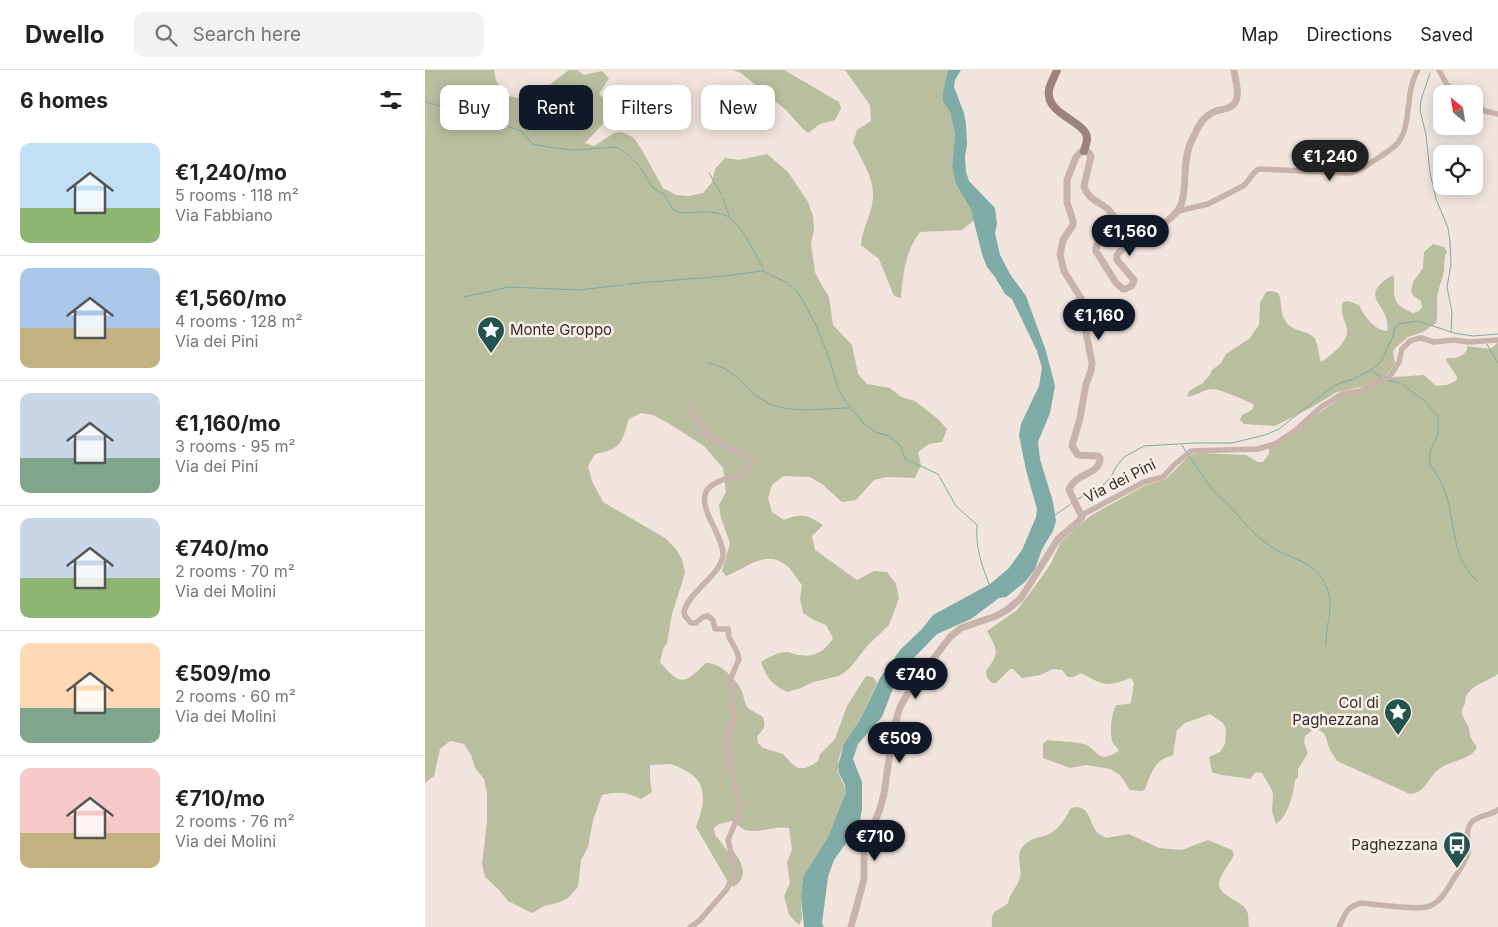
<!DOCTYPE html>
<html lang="en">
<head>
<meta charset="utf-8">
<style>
	:root { --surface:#fff; --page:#f2f2f2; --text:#222; --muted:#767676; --line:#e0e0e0; --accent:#111827 }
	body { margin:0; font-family:Inter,sans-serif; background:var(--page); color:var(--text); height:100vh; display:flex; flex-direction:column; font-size:19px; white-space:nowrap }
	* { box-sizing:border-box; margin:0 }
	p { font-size:16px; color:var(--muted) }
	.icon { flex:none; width:28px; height:28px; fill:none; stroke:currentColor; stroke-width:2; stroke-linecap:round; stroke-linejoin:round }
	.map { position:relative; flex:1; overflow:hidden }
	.sheet { display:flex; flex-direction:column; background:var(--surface); width:425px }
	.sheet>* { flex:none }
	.banner { position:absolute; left:15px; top:15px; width:475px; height:45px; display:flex; gap:10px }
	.needle { width:32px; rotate:330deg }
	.fabs { position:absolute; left:1008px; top:15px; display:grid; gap:10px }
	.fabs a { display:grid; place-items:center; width:50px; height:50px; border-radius:10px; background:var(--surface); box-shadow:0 2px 12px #0003; font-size:25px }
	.price { position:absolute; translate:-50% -42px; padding:0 11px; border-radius:18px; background:var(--accent); color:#fff; font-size:16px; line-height:32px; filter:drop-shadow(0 1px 2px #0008) }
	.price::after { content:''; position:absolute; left:50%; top:30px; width:15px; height:11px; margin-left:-8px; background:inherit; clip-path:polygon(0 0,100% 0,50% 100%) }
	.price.active { background:#222; color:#fff }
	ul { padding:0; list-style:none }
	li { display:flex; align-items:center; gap:15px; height:125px; padding:0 20px }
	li+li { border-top:1px solid var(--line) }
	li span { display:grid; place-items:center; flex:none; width:140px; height:100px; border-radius:10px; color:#555 }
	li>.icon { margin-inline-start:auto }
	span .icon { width:60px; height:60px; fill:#fffc; stroke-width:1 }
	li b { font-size:21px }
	h2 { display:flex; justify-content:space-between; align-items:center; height:60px; padding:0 20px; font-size:21px }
	.pill { padding:0 18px; border-radius:10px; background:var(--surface); box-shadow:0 2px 12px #0003; font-size:18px; line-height:45px }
	.pill.active { background:var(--accent); color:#fff }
	header { display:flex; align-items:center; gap:30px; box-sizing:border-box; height:70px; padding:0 25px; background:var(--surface); border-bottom:1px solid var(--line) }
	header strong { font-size:24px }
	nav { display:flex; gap:28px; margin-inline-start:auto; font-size:18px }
	.search { width:350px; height:45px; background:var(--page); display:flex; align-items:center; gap:12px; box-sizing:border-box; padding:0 18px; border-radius:10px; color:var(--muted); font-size:19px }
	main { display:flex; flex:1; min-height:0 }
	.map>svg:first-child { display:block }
</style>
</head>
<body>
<header>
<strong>Dwello</strong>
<div class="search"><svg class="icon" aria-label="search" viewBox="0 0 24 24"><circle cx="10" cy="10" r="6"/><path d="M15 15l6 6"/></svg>Search here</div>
<nav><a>Map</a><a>Directions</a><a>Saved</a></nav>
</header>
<main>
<section class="sheet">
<h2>6 homes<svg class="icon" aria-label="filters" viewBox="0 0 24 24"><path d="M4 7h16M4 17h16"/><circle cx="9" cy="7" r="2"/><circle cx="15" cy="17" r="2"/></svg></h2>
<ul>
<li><span style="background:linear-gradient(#bfe0f5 65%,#8fb573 0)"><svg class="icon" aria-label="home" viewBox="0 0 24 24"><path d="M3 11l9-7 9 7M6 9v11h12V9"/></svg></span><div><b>€1,240/mo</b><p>5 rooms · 118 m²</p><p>Via Fabbiano</p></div></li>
<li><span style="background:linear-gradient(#a9c7e8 60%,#c2b280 0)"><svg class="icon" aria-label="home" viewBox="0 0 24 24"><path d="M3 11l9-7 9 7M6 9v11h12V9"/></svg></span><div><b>€1,560/mo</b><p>4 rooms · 128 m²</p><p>Via dei Pini</p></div></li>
<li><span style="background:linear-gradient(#c9d6e8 65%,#7fa58c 0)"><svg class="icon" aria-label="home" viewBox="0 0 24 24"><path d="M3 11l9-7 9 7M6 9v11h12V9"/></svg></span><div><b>€1,160/mo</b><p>3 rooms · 95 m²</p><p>Via dei Pini</p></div></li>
<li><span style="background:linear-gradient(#c9d6e8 60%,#8fb573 0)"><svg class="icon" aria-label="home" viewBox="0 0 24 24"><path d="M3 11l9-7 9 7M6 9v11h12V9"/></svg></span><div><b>€740/mo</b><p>2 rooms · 70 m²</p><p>Via dei Molini</p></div></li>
<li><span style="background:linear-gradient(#ffd9b3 65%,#7fa58c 0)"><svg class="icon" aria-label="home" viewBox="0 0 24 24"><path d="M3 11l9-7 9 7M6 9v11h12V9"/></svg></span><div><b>€509/mo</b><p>2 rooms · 60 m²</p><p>Via dei Molini</p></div></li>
<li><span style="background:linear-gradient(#f6c9c9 65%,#c2b280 0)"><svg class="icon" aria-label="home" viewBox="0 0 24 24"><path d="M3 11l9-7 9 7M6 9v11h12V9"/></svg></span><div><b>€710/mo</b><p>2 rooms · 76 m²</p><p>Via dei Molini</p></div></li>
</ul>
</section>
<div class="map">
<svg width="1073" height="857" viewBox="0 0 1073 857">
	<rect width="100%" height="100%" fill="#f0e4dd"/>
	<g fill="#b8be9e">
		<path d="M0,0H69L71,11L83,26L105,30L144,0H152L159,5L177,1L184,8L174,24L191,40L160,73L169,76L189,63L197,62L209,68L217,80L238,118L251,125L264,126L278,123L287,112L290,99L300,88L314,90L342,84L363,102L383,132L388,146L389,160L386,173L390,202L396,214L404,227L408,255L427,275L433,304L442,314L465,318L476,327L490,331L513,349L522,359L517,372L504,374L493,382L496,395L490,408L462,407L449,410L431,430L417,432L397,414L385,407L358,406L347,415L343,428L347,442L359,450C376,443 383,445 398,455L387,466L390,480L432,510L449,501L462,502L471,514L474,528L464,555L442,576L425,598L414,606L388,612L376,618L362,622C347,614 342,609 336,592C344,587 353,582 363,582C367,583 371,585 375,585C390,588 401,580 408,568L401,555L389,550L378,543L375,529L377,515C372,509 368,501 362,496C342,478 321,498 301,506L297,501L305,473L296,448L294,435L301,422L298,398L279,376L243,353L228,345L216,343L204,349C196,373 197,379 170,384L163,396L167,411L178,432L240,468L250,478L257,489L260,503L247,544L242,573L238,579L235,592C256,617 259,614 281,593C295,592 311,609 317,621C319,627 319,634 324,639C328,642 334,644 338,647C341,656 339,660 332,666L333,673L338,678L358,684L367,694L373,698H380L387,695L393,691L395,684L410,669L422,636L441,606L448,607L452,613C446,625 441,637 436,648C428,664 413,678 413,697C412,706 420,713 421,722L403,767L378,807L376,827L377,849L374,855L364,845L359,826L365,813L362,793L367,779L364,758C350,755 334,764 320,760C316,758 312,754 307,751L294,754L289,758L290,765C295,770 298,776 303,782H309C319,794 323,809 308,817L303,812L271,757C279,737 284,714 263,702C257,699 251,695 245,694C238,694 231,695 225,695V709L227,722L216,729C201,722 194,721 177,725L168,750L163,777L156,790L153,817L143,828L132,833L119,836L107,843L83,831L74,820L60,807L57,794L62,751V723L59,709L50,698L46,685L39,674L25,671L15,679L9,706L0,713Z"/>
		<polygon points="308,0 359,0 414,32 416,38 410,50 395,54 383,63 377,58 361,40 316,3"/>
		<path d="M420,0H523L518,21V32L525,42L530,64L527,97L531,114L546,140L549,150L537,160L495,162C480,182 478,204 476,228L469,226L454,189L436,175C437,158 447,144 448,128C449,108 437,90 428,73L432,60L446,51L445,35Z"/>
		<path d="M1008,174L1019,177L1022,182C1018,189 1020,193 1019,201C1017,211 1013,219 1012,229C1012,238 1013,245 1011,253L998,262L983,267L970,278L968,282L970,293L963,303L955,309L936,317L912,322L889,336L850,356L819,354L815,350L817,345L827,340L829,335C826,332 793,319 789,319C779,319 771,326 762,327L764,321L778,313L785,305L787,300L796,293L801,284L824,269L834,255L835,233L841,222L847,221L853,223C858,232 854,243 861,252C869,263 885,260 890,269C894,276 893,285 896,292C905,286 924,272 922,259C920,249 914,243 918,232L923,231L934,235C939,246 949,260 962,261C967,233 929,228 968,205C970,210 969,212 969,217C968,233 974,237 988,243L994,241L997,237L996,231L989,226L986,222L988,212L998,198L999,182Z"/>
		<path d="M1073,273V604C1061,613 1039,616 1040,634C1033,643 1039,647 1043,656C1045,659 1044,664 1046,668C1048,672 1050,674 1052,678C1044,691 1025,690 1014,699C1002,708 1001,723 985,724L912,691C910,687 907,684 905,680C901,669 902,661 889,659L880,666L879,672L883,683L873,699V707L870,710C868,725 864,745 851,754L847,741L848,725L847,720L837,703L831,702L825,709C812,706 799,707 787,702L784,687L795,682L800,674L801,659L798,653L785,644L760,653L752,660L748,685C728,691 727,702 720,719L717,721L705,720L695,705L685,699L661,695L645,698L618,688V674L622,670C630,671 653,672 659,674C677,682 670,694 694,681C693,678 688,674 687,671C685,661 686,644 691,635L704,634L706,632L709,613L706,608C681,617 680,616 656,603L648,607H643L637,600L628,599L615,605L597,608L588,599H585L571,613H567L562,608L561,601C575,582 573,581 562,561L592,540L608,519L625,495L636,472L665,446L721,415L741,409L765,385L774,383L821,385L833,392H838L844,384V378L918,326L935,323L969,307L999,305L1011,316L1022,315L1032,310V307L1021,290L1022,288C1031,289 1037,287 1042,280V276L1065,279Z"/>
		<path d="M650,737C665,737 664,751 671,761C673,764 678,766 681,768L704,764L734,778L757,780L783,770L807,780L809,785C805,793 798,801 795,809C788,825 818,830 822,841C824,845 823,852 824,857H567C566,837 571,844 583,833C585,823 592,817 595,808C598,795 587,783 603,772C608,768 616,767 622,765C632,761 641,749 645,739Z"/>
	</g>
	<polygon fill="#7eaba6" points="523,0 536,0 530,10 529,17 539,43 541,54 542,75 540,86 541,102 544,111 570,138 572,154 570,163 575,185 585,204 601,226 621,281 630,316 625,343 613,372 615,389 628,432 631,451 628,461 617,479 610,499 600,512 581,527 574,528 546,549 512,564 486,591 470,613 457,647 433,674 428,689 437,712 437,740 434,755 409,790 403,807 397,853 399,857 379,857 376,827 378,807 403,767 421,722 420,715 414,703 413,696 419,674 435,650 455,608 475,580 497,559 508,545 565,514 584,498 597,480 611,447 612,439 601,400 594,365 596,354 614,316 617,298 612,281 587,229 580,224 570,207 562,197 557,184 546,140 531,114 527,97 530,64 525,42 518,32 518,21"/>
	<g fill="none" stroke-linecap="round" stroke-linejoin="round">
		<g stroke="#7eaba6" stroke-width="1">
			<polyline points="1005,3 996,30 995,40 1001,65 1005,103 1011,129 1023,158 1025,172 1026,194 1022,217 1027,242 1026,262"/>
			<path d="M0,32L56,47L96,61L108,74L129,78L148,80L191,77L200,82L215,97L228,118L240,125L248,140C258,145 268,142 279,142C287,142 295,143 302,146C315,152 333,188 339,201"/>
			<polyline points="284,103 297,125"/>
			<polyline points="298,128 304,146"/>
			<path d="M202,214L299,206L337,201L363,213L374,224L391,255L404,288L413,318L420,331L438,353L450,362L464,366L476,376L480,389L513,404L531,436L552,455C550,476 557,497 565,516"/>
			<polyline points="39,227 84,217 154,220 198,215"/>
			<polyline points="1062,274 1073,293"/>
			<path d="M284,293C291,295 299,297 305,302C316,309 323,321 334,328C361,346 394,338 424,338"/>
			<polyline points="947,301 956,307"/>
			<path d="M962,310L975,313L1001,332L1013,347V364L1006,379L1004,393C1016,409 1023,426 1026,446C1032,474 1031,491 1053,512"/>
			<polyline points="757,375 761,382"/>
			<path d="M763,385C772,396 779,409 788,420C792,425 799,430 804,435C818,451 830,467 848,478C869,490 892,492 902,518C910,537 900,555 901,575"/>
			<polyline points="653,429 679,414 686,407 691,397 699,387 719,376 770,373 807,373 840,365 854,359 903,320 915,313 928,309 948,299 956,292 968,266 969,259 974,254 993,251 1029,263 1048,266 1073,264"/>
			<polyline points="630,445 647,433"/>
		</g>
		<g stroke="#c7b3aa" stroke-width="5.5">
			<polyline points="1014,0 1022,15 1033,24"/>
			<polyline points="1049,34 1060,41 1073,44"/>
			<path d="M753,141L783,134L818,116C825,111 826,103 834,99L923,103C933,102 942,95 950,90C958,85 966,80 972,74C988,55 979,22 993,0"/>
			<polyline points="264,334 269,345 283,365"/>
			<polyline points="657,445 719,412 738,407 749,395 766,381 833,379 850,374 871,360 896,337 917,324 935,321 965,306 974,292 977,279 985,271 991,269 996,268 1009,272 1029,270 1044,272 1073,270"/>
			<path d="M265,857L274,851L302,819L309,804V795L303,770L313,746L315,734L301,675L303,664L309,652L306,608L314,589L312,582L304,567L303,559H290L288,550L283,546L278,547L271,553H266L260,546L259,542C263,522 297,504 298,485C299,466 271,437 282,420C292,406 319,410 327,393L326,389L320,385L279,364"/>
			<path d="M914,857C921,843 921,837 936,833C950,834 995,841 1005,836C1016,831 1022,820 1028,810C1033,802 1040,793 1043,783C1045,774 1039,762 1046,753C1052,745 1065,746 1073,740"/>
		</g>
		<path stroke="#c7b3aa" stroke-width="7" d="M426,857L439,809V781L441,773L455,739L459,724L468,661L475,637L484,621L525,567L536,558L571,546L582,540L596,528L633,469L653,452L657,447L644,420C650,402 676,405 675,388L673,386L653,385L647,376L655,348L661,314L666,301L667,293L657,241V230L639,201L635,185L638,170L648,155V151L642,132V110L651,87L656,82L662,81L666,86L659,116C663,133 684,133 690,149C688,163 671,166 671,181L691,213L698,219C703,219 708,216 709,210L692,190V185C706,166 738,161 753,140C764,125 756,92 766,72C771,62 775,50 785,44C790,40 797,40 803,38C819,32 810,12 809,0"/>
		<path stroke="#9b827b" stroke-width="8" d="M632,0C629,9 622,17 624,26C626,46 663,53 662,69C662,73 660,77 659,81"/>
	</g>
	<defs>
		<g id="sight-pin" transform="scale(1.4375)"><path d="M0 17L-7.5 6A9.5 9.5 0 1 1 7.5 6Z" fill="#22534f" stroke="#f8efe9"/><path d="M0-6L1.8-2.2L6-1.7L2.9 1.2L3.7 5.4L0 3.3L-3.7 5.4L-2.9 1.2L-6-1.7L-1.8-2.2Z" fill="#fff"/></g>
		<g id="bus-pin" transform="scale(1.4375)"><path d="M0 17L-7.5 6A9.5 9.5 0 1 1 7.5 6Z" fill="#22534f" stroke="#f8efe9"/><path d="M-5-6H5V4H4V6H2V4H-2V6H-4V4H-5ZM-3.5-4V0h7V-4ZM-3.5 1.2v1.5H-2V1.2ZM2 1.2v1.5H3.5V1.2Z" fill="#fff"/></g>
	</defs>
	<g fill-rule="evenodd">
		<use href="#sight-pin" x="66" y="260"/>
		<use href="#sight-pin" x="973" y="642"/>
		<use href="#bus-pin" x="1032" y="775"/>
	</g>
	<g text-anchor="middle" stroke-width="5" stroke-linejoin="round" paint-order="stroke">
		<g font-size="15" fill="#352b29" stroke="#f8efe9" text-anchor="end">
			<text x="85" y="265" text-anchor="start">Monte Groppo</text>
			<text x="954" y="638">Col di<tspan x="954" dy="17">Paghezzana</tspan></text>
			<text x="1013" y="780">Paghezzana</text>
		</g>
		<g font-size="15" fill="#352b29" stroke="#f8efe9">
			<text transform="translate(695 411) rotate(-27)" y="5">Via dei Pini</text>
		</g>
	</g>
</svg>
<div class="fabs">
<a><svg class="needle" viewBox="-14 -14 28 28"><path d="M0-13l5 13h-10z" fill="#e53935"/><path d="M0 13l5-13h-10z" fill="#767676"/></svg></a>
<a><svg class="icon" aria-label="locate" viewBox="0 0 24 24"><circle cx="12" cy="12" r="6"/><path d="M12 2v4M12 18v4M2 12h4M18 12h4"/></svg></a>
</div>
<b class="price active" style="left:905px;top:112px">€1,240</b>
<b class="price" style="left:705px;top:187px">€1,560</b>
<b class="price" style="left:674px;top:271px">€1,160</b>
<b class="price" style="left:491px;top:630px">€740</b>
<b class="price" style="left:475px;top:694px">€509</b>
<b class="price" style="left:450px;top:792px">€710</b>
<div class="banner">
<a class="pill">Buy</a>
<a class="pill active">Rent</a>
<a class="pill">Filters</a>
<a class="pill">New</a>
</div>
</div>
</main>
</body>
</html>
